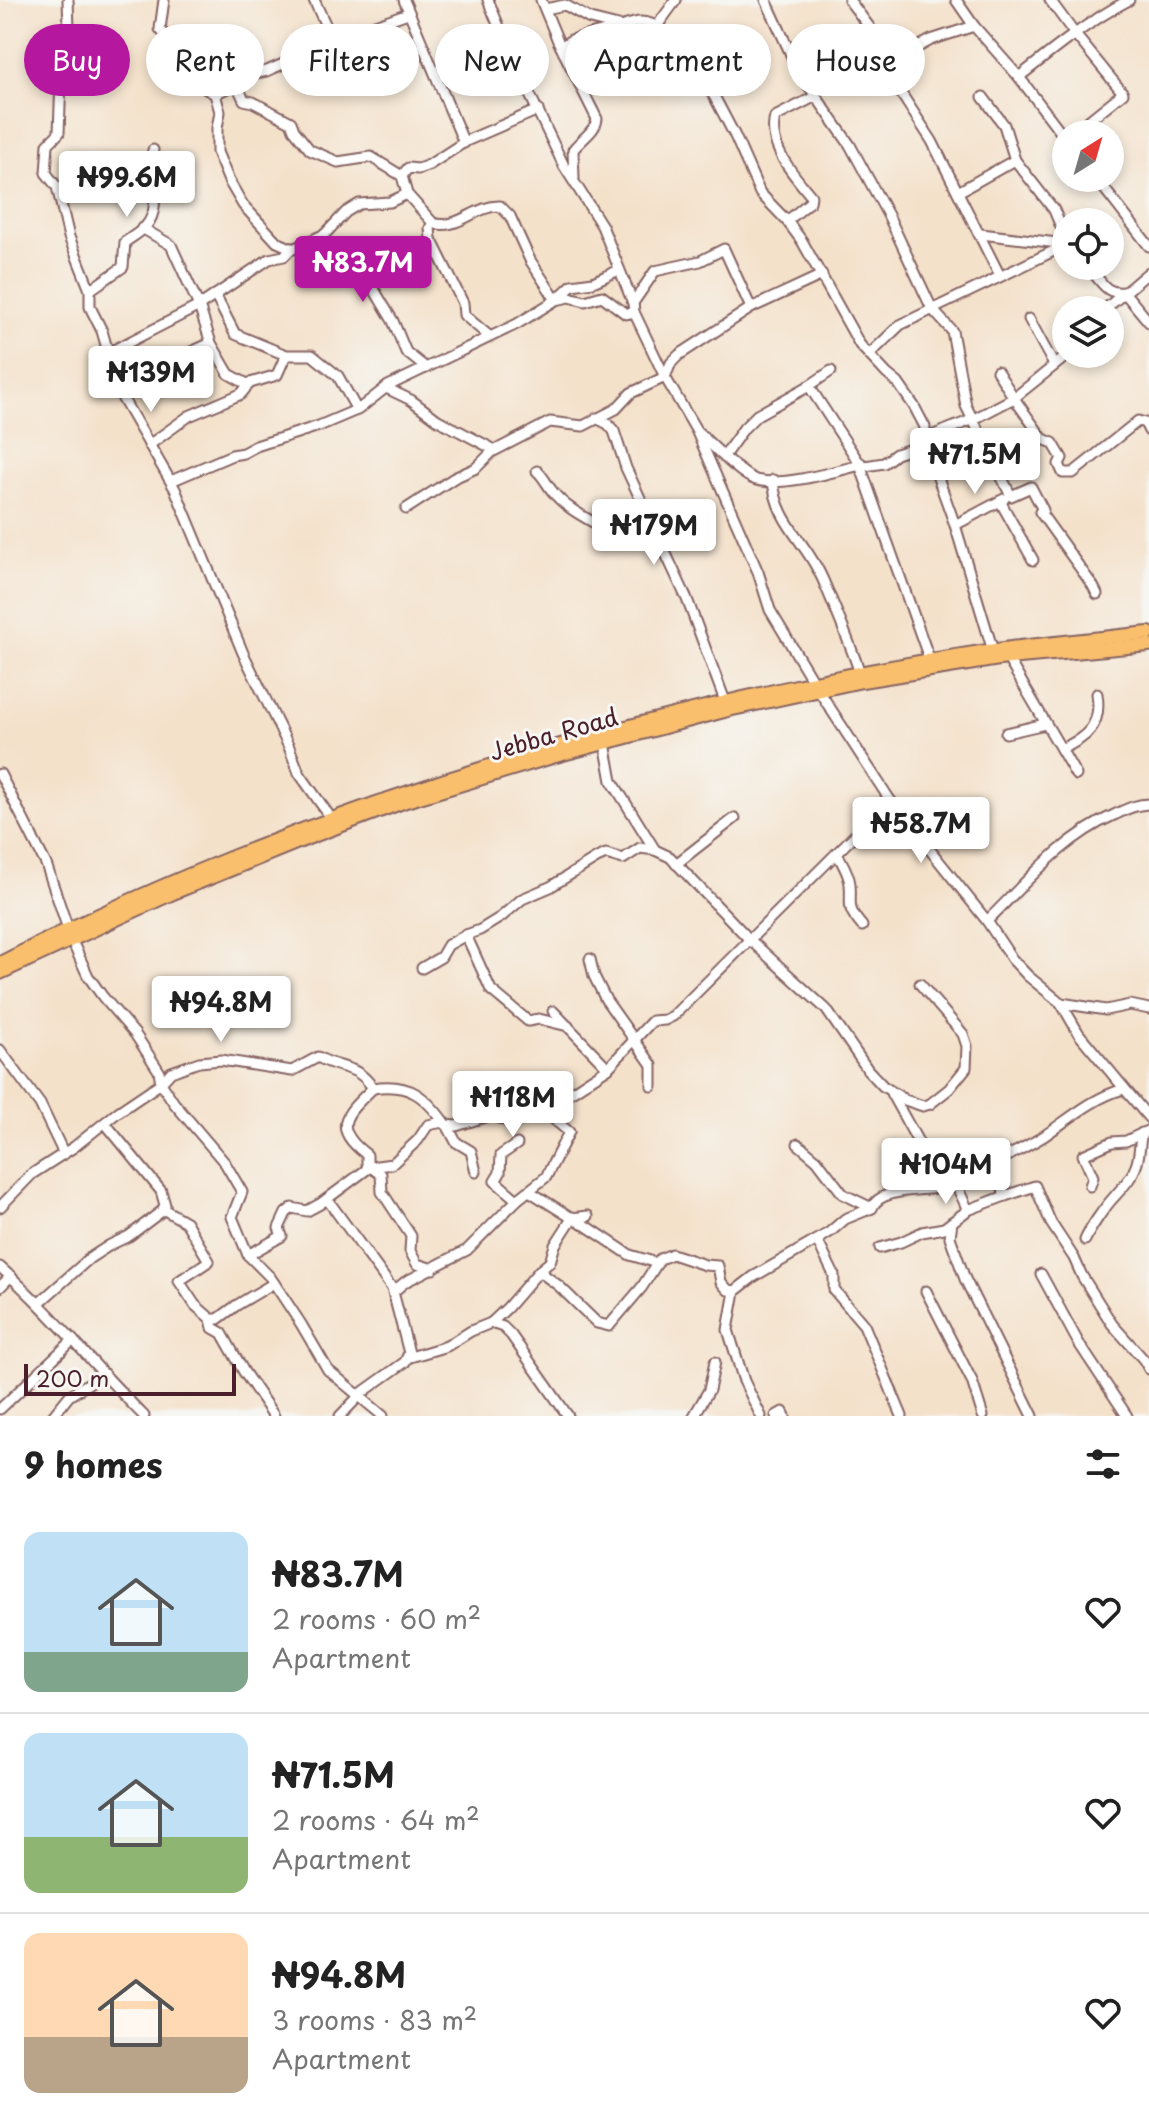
<!DOCTYPE html>
<html lang="en">
<head>
<meta charset="utf-8">
<style>
	:root { --surface:#fff; --page:#f6f6f6; --text:#222; --muted:#767676; --line:#e0e0e0; --accent:#b5179e }
	body { margin:0; font-family:"Playpen Sans",sans-serif; background:var(--page); color:var(--text); height:100vh; display:flex; flex-direction:column; font-size:30px; white-space:nowrap }
	* { box-sizing:border-box; margin:0 }
	p { font-size:26px; color:var(--muted) }
	.icon { flex:none; width:44px; height:44px; fill:none; stroke:currentColor; stroke-width:2; stroke-linecap:round; stroke-linejoin:round }
	.map { position:relative; height:1416px; overflow:hidden }
	.drawer { display:flex; flex-direction:column; background:var(--surface); flex:1 }
	.drawer>* { flex:none }
	.guide { position:absolute; left:24px; top:24px; width:1102px; height:72px; display:flex; gap:16px }
	.needle { width:52px; rotate:37deg }
	.tools { position:absolute; left:1052px; top:120px; display:grid; gap:16px }
	.tools a { display:grid; place-items:center; width:72px; height:72px; border-radius:50%; background:var(--surface); box-shadow:0 4px 12px #0003; font-size:40px }
	.scale { position:absolute; left:24px; bottom:20px; width:212px; box-sizing:border-box; padding-left:8px; border:4px solid #4a1f2b; border-top:0; font-size:22px; line-height:28px; white-space:nowrap; color:#4a1f2b; -webkit-text-stroke:6px #f6f6f2; paint-order:stroke }
	.price { position:absolute; translate:-50% -68px; padding:0 18px; border-radius:8px; background:#fff; color:#222; font-size:26px; line-height:52px; filter:drop-shadow(0 2px 4px #0008) }
	.price::after { content:''; position:absolute; left:50%; top:48px; width:24px; height:18px; margin-left:-12px; background:inherit; clip-path:polygon(0 0,100% 0,50% 100%) }
	.price.current { background:var(--accent); color:#fff }
	ul { padding:0; list-style:none }
	li { display:flex; align-items:center; gap:24px; height:200px; padding:0 24px }
	li+li { border-top:2px solid var(--line) }
	li span { display:grid; place-items:center; flex:none; width:224px; height:160px; border-radius:16px; color:#555 }
	li>.icon { margin-inline-start:auto }
	span .icon { width:96px; height:96px; fill:#fffc; stroke-width:1 }
	li b { font-size:34px }
	h2 { display:flex; justify-content:space-between; align-items:center; height:96px; padding:0 24px; font-size:34px }
	.pill { padding:0 28px; border-radius:36px; background:var(--surface); box-shadow:0 4px 12px #0003; font-size:28px; line-height:72px }
	.pill.current { background:var(--accent); color:#fff }
	.map>svg:first-child { display:block }
</style>
</head>
<body>
<div class="map">
<svg width="1149" height="1416" viewBox="0 0 1149 1416">
	<rect width="100%" height="100%" fill="#f6f6f2"/>
	<filter id="ink" filterUnits="userSpaceOnUse"><feTurbulence type="fractalNoise" baseFrequency=".0125" numOctaves="2"/><feDisplacementMap in="SourceGraphic" scale="16" xChannelSelector="R" yChannelSelector="G"/><feConvolveMatrix kernelMatrix="1 2 1 2 8 2 1 2 1" color-interpolation-filters="sRGB"/></filter>
	<filter id="wash" filterUnits="userSpaceOnUse"><feTurbulence type="fractalNoise" baseFrequency=".006" numOctaves="4" result="noise"/><feDisplacementMap in="SourceGraphic" scale="32" xChannelSelector="R" yChannelSelector="G"/><feGaussianBlur stdDeviation="1.8" result="paint"/><feColorMatrix in="noise" values="0 0 0 0 0 0 0 0 0 0 0 0 0 0 0 0 0 1.4 0 .05"/><feComposite in="paint" operator="in"/></filter>
	<g filter="url(#wash)">
		<rect width="100%" height="100%" fill="#f4e1ca"/>
	</g>
	<g filter="url(#ink)">
		<g fill="none" stroke-linecap="round" stroke-linejoin="round">
			<g stroke="#866363" stroke-width="13">
				<g id="minor">
					<polyline points="68,0 69,28 61,79 59,133 48,144 46,173 57,187 69,237 90,290 90,307 102,331 120,394 175,489 243,653 289,747 299,773 331,818"/>
					<polyline points="164,0 160,29 172,44 191,58 206,89 215,94"/>
					<polyline points="314,0 333,41"/>
					<polyline points="404,0 464,143"/>
					<polyline points="488,0 509,51 564,166 602,226 633,303 634,312 665,377 696,430 758,572 770,610 814,683"/>
					<path d="M541,0L558,41L597,119C596,131 580,140 573,150L574,178"/>
					<polyline points="766,0 799,72 850,145 889,217 932,309 952,331 966,406 1011,496 1031,487 1043,510 1040,512 1093,586 1097,594"/>
					<polyline points="849,0 894,60"/>
					<polyline points="956,0 974,26"/>
					<polyline points="1050,0 1074,33 1123,93 1083,125 1062,134"/>
					<polyline points="545,9 565,5 590,19 618,26"/>
					<polyline points="657,26 676,0"/>
					<path d="M561,47L571,40L634,23C646,20 655,24 664,32L714,96L735,136L760,193L787,221L802,241L860,345L887,374L898,383L914,406L925,427L924,439L955,525L993,651"/>
					<path d="M1019,77C1054,49 1089,21 1129,0"/>
					<path d="M236,83L244,100L253,102L291,122L294,130L310,150L338,162L371,157L402,176L407,194L433,223C457,231 476,205 500,206L510,216L530,260L556,300L569,297L585,301L602,296L626,314L634,312"/>
					<polyline points="983,97 1004,125 1015,160 1054,210 1066,239"/>
					<polyline points="402,176 408,168 418,169 429,165 466,141 538,110"/>
					<polyline points="1096,178 1149,246"/>
					<polyline points="958,192 1015,160"/>
					<polyline points="407,194 390,202 359,204 346,212 325,234 293,249 277,242 243,205 229,181 217,152 217,128 220,112 215,94 234,85 248,75 267,71 358,31 408,13"/>
					<path d="M787,221L810,202L811,196C794,175 767,147 775,117L816,96"/>
					<polyline points="433,223 430,228 431,239 463,303 464,315 489,336"/>
					<polyline points="142,228 171,245 199,306 211,343 229,374 247,384 277,375 286,355"/>
					<polyline points="981,234 1066,244"/>
					<polyline points="405,249 372,265 369,281 393,321 406,352 426,368"/>
					<path d="M1085,266C1101,276 1102,295 1124,292L1149,322"/>
					<polyline points="1000,276 932,141 893,81 891,65 894,60 931,40 974,26 1019,77 1066,139"/>
					<path d="M90,290L123,267L125,242C132,237 141,232 146,226C165,203 145,174 153,150"/>
					<polyline points="215,295 235,334 286,355 312,355 338,376 357,410"/>
					<polyline points="633,303 655,271 700,261 724,249 751,308 822,275"/>
					<polyline points="1104,310 1149,272"/>
					<polyline points="1029,319 1054,365"/>
					<polyline points="108,353 199,306 269,259 284,256 292,248"/>
					<polyline points="869,355 900,325 1066,245"/>
					<polyline points="831,371 809,386 858,461 865,466 884,463 896,454 914,448 924,439 974,419 1014,398 1043,439 1053,443 1062,458 1059,464 1063,473 1073,473 1138,421 1145,423 1149,431"/>
					<polyline points="997,371 1014,398 1069,354"/>
					<polyline points="386,388 411,400 438,420 495,450"/>
					<polyline points="120,394 156,368 211,343"/>
					<polyline points="596,418 608,424 614,431 626,468 687,599 725,701"/>
					<path d="M698,432C711,444 740,475 756,480C783,487 833,472 860,465L930,661"/>
					<polyline points="149,445 189,416 241,394 250,383"/>
					<polyline points="724,456 744,428 757,415 809,386"/>
					<path d="M537,471C544,477 547,485 553,492C567,510 589,519 608,531L641,526L650,523"/>
					<path d="M773,480C776,523 807,542 823,580C836,610 849,641 860,673"/>
					<polyline points="171,481 232,455 243,453 256,446 319,426 359,409 388,386 517,324 556,300 572,285 593,282 619,270"/>
					<polyline points="1000,501 1033,560"/>
					<polyline points="406,509 454,478 476,468 492,452 550,422 583,426 616,409 631,393 665,377 671,363 679,355 751,308"/>
					<polyline points="955,525 1004,499"/>
					<path d="M1008,659L1061,749C1087,738 1102,725 1097,694"/>
					<polyline points="819,691 890,800 987,921 1012,959 1028,976 1061,1003 1106,1010 1130,1005 1149,1009"/>
					<polyline points="1006,733 1045,724"/>
					<polyline points="605,743 612,781 655,850"/>
					<polyline points="1061,749 1076,775"/>
					<polyline points="0,774 46,864 68,929"/>
					<path d="M837,853C842,863 849,873 850,884C852,906 845,906 862,926"/>
					<polyline points="676,864 735,818"/>
					<path d="M987,921C1027,882 1062,838 1114,815C1125,810 1136,804 1149,804"/>
					<polyline points="466,935 491,990 528,1021 539,1019 568,1026"/>
					<polyline points="71,939 88,976 103,997 135,1034 159,1071 161,1083 174,1103 225,1163 242,1192 232,1217 248,1255 270,1277 301,1324 328,1370 383,1416"/>
					<polyline points="590,959 594,976 606,1000 652,1065 652,1086"/>
					<polyline points="422,968 441,957 448,945 466,935 480,930 501,917 522,899 550,887 597,858 606,854 623,859 640,848 655,850 670,857 749,939 826,1009 868,1070 883,1086 905,1100 923,1106 930,1104 949,1089 966,1068 967,1046 963,1034 920,984"/>
					<polyline points="1061,1003 1079,1034 1149,1118"/>
					<polyline points="553,1011 608,1068"/>
					<polyline points="0,1050 40,1104 64,1154"/>
					<path d="M373,1088C346,1114 330,1127 367,1155V1165L381,1174L382,1192L411,1236L410,1251L417,1264L433,1269"/>
					<polyline points="891,1093 922,1149"/>
					<polyline points="447,1125 456,1142 471,1151 476,1172"/>
					<polyline points="517,1144 501,1155 500,1173 495,1181 517,1200"/>
					<polyline points="798,1144 817,1160 843,1194 872,1208 845,1219 830,1232 817,1240"/>
					<polyline points="950,1185 979,1169 992,1169"/>
					<polyline points="1090,1186 1093,1177 1083,1155 1112,1142 1126,1141 1149,1130"/>
					<polyline points="529,1191 572,1218 588,1216"/>
					<polyline points="1005,1196 1035,1186 1051,1223 1074,1258 1082,1276 1112,1324 1144,1360 1149,1369"/>
					<polyline points="327,1199 394,1291"/>
					<path d="M0,1207L32,1174L74,1147L118,1112L161,1083L171,1072L199,1062L221,1060L292,1071L318,1057C342,1071 356,1063 373,1088C410,1082 426,1097 446,1125L456,1126L491,1115L512,1123L542,1112L549,1115"/>
					<path d="M872,1208C881,1185 931,1193 950,1185L958,1189L968,1210"/>
					<polyline points="163,1209 186,1222 209,1261 179,1281 195,1305 211,1319 218,1319 237,1305 274,1283"/>
					<polyline points="952,1222 950,1237 965,1279 1033,1416"/>
					<path d="M1085,1240C1091,1227 1104,1208 1114,1197C1122,1188 1132,1178 1136,1166C1140,1156 1139,1144 1142,1133"/>
					<path d="M880,1248L901,1242L922,1232L944,1228L968,1210L1005,1196L1001,1182L992,1169L995,1163C1011,1154 1028,1146 1044,1136C1069,1119 1094,1097 1124,1089"/>
					<polyline points="248,1255 282,1236 279,1228 286,1213 292,1208 307,1211 320,1204 370,1167 392,1164 418,1140 428,1125 443,1122"/>
					<path d="M0,1267C52,1313 95,1367 144,1416"/>
					<polyline points="539,1271 550,1262 555,1245 573,1217 630,1255 657,1263"/>
					<polyline points="1041,1274 1078,1342 1127,1416"/>
					<polyline points="0,1287 11,1276"/>
					<polyline points="926,1291 972,1381 983,1416"/>
					<polyline points="39,1303 90,1258 110,1245 129,1236 162,1211 165,1205 161,1191 105,1123"/>
					<polyline points="211,1319 213,1328 222,1333 244,1372 274,1416"/>
					<polyline points="407,1358 447,1346 471,1331 491,1323"/>
					<polyline points="0,1409 73,1340"/>
					<polyline points="53,1416 69,1396 103,1374"/>
					<polyline points="340,1416 363,1392 405,1362 409,1353 393,1292 405,1282 467,1250 517,1200 546,1177 569,1132 549,1115 564,1097 608,1068 652,1021 665,1020 673,1016 890,800"/>
					<polyline points="568,1416 511,1335 503,1327 491,1323 507,1308 539,1271 559,1286 597,1323 609,1326 642,1287 660,1259 672,1254 705,1265 718,1266 721,1282 728,1290 735,1291"/>
					<polyline points="694,1416 709,1390 715,1362"/>
					<polyline points="761,1416 744,1381 728,1330 735,1291 753,1277 817,1240 834,1275 834,1290 864,1325 902,1416"/>
					<polyline points="776,1416 783,1412 785,1416"/>
				</g>
			</g>
			<g stroke="#866363" stroke-width="16">
				<g id="highway">
					<path d="M0,963C199,861 410,784 626,727C743,696 861,670 981,652C1037,644 1093,639 1149,633"/>
					<polyline points="0,973 173,893 308,838 406,801 552,757 728,710 862,681 999,659 1149,645"/>
				</g>
			</g>
			<use href="#minor" stroke="#fff" stroke-width="9"/>
			<use href="#highway" stroke="#f9bf6d" stroke-width="12"/>
		</g>
	</g>
	<g text-anchor="middle" stroke-width="6" stroke-linejoin="round" paint-order="stroke">
		<g font-size="24" fill="#4a1f2b" stroke="#f6f6f2">
			<text transform="translate(554 735) rotate(-16)" y="8">Jebba Road</text>
		</g>
	</g>
</svg>
<div class="tools">
<a><svg class="needle" viewBox="-14 -14 28 28"><path d="M0-13l5 13h-10z" fill="#e53935"/><path d="M0 13l5-13h-10z" fill="#767676"/></svg></a>
<a><svg class="icon" aria-label="locate" viewBox="0 0 24 24"><circle cx="12" cy="12" r="6"/><path d="M12 2v4M12 18v4M2 12h4M18 12h4"/></svg></a>
<a><svg class="icon" aria-label="layers" viewBox="0 0 24 24"><path d="M12 4l9 5-9 5-9-5zM3 14l9 5 9-5"/></svg></a>
</div>
<div class="scale">200 m</div>
<b class="price" style="left:127px;top:219px">₦99.6M</b>
<b class="price current" style="left:363px;top:304px">₦83.7M</b>
<b class="price" style="left:151px;top:414px">₦139M</b>
<b class="price" style="left:975px;top:496px">₦71.5M</b>
<b class="price" style="left:654px;top:567px">₦179M</b>
<b class="price" style="left:921px;top:865px">₦58.7M</b>
<b class="price" style="left:221px;top:1044px">₦94.8M</b>
<b class="price" style="left:513px;top:1139px">₦118M</b>
<b class="price" style="left:946px;top:1206px">₦104M</b>
<div class="guide">
<a class="pill current">Buy</a>
<a class="pill">Rent</a>
<a class="pill">Filters</a>
<a class="pill">New</a>
<a class="pill">Apartment</a>
<a class="pill">House</a>
</div>
</div>
<section class="drawer">
<h2>9 homes<svg class="icon" aria-label="filters" viewBox="0 0 24 24"><path d="M4 7h16M4 17h16"/><circle cx="9" cy="7" r="2"/><circle cx="15" cy="17" r="2"/></svg></h2>
<ul>
<li><span style="background:linear-gradient(#bfe0f5 75%,#7fa58c 0)"><svg class="icon" aria-label="home" viewBox="0 0 24 24"><path d="M3 11l9-7 9 7M6 9v11h12V9"/></svg></span><div><b>₦83.7M</b><p>2 rooms · 60 m²</p><p>Apartment</p></div><svg class="icon" aria-label="heart" viewBox="0 0 24 24"><path d="M12 20l-8-8c-3-5 5-10 8-4 3-6 11-1 8 4z"/></svg></li>
<li><span style="background:linear-gradient(#bfe0f5 65%,#8fb573 0)"><svg class="icon" aria-label="home" viewBox="0 0 24 24"><path d="M3 11l9-7 9 7M6 9v11h12V9"/></svg></span><div><b>₦71.5M</b><p>2 rooms · 64 m²</p><p>Apartment</p></div><svg class="icon" aria-label="heart" viewBox="0 0 24 24"><path d="M12 20l-8-8c-3-5 5-10 8-4 3-6 11-1 8 4z"/></svg></li>
<li><span style="background:linear-gradient(#ffd9b3 65%,#b9a48a 0)"><svg class="icon" aria-label="home" viewBox="0 0 24 24"><path d="M3 11l9-7 9 7M6 9v11h12V9"/></svg></span><div><b>₦94.8M</b><p>3 rooms · 83 m²</p><p>Apartment</p></div><svg class="icon" aria-label="heart" viewBox="0 0 24 24"><path d="M12 20l-8-8c-3-5 5-10 8-4 3-6 11-1 8 4z"/></svg></li>
</ul>
</section>
</body>
</html>
